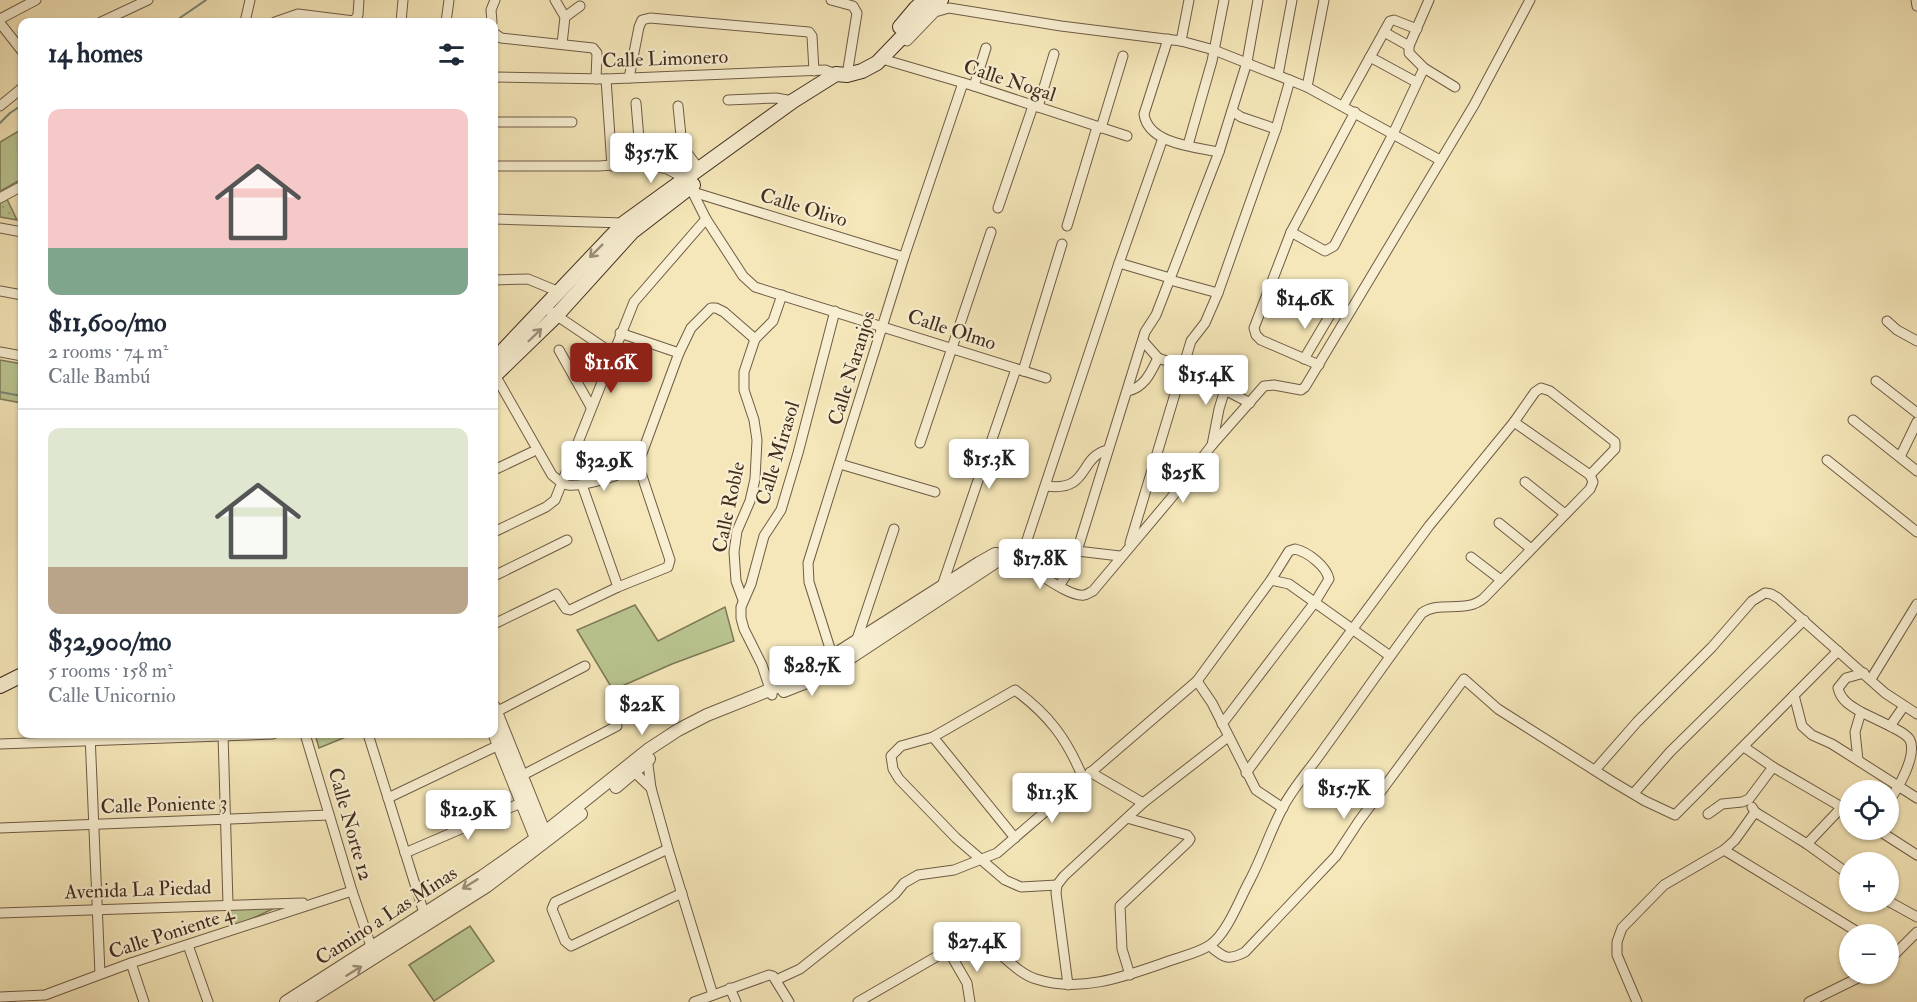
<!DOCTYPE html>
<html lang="en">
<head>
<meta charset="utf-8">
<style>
	:root { --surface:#fff; --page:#f6f6f7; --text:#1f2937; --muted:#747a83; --line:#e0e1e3; --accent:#8f2418 }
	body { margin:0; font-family:"IM FELL Double Pica",serif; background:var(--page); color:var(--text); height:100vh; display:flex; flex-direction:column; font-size:22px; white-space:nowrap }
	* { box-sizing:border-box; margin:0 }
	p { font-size:20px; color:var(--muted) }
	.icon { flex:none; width:33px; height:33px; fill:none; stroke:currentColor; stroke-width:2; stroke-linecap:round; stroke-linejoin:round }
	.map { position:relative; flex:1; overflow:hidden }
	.sheet { position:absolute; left:18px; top:18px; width:480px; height:720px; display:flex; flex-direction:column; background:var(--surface); border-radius:12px; box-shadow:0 2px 4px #0004 }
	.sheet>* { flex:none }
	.controls { position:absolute; left:1839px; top:780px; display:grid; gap:12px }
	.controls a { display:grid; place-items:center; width:60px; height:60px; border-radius:50%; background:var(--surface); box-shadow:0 2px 4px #0004; font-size:30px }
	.price { position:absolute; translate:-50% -51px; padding:0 14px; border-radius:6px; background:#fff; color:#222; font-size:20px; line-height:39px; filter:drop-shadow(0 2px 3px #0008) }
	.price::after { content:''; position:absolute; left:50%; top:36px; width:18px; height:14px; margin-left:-9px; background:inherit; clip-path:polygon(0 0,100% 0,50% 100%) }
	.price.on { background:var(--accent); color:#fff }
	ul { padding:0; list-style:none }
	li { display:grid; align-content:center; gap:12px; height:318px; padding:0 30px }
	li+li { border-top:2px solid var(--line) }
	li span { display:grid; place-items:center; height:186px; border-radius:12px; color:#555 }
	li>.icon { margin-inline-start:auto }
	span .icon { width:108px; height:108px; fill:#fffc; stroke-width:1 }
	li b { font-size:26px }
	h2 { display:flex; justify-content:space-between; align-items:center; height:72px; padding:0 30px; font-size:26px }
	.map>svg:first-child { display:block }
</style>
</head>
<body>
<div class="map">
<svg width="1917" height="1002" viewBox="0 0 1917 1002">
	<defs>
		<pattern id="grass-dots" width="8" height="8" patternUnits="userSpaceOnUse" patternTransform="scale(1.5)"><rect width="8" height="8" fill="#bac691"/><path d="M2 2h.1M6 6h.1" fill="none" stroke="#a1aa7d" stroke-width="1.8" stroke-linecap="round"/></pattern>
	</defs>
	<rect width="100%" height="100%" fill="#f5e7b9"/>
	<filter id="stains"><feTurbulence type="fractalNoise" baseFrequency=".00333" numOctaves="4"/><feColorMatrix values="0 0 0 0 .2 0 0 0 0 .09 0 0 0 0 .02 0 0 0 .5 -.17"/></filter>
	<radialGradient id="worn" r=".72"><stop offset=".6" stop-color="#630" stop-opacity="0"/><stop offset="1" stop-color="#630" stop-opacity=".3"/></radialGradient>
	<polygon fill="url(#grass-dots)" stroke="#7e7958" stroke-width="1.5" points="6,197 17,220 0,217 0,201"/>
	<g fill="#bac691" stroke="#7e7958" stroke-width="1.5">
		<polygon points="22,129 22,179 0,191 0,142"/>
		<polygon points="0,360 22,364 22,403 0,399"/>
		<polygon points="635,605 658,641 725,607 734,641 672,664 613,690 577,630"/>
		<polygon points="315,734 353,734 319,748"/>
		<polygon points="281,905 230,929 229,908"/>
		<polygon points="470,926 494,961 434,1001 409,965"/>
	</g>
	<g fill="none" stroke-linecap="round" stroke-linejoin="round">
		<g stroke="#788477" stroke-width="2">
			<polyline points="174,22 206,0"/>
			<polyline points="0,123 10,113 22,105"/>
			<polyline points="0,392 22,396"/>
		</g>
		<g stroke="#6f5b45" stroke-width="11">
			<g id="minor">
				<polyline points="555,0 565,17"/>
				<polyline points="831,0 853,6 857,13 847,75"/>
				<polyline points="1429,0 1409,46 1409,53 1424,68 1455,87"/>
				<polyline points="1916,0 1917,6"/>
				<polyline points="0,19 36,0"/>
				<polyline points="101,22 148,0"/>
				<polyline points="245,22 250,0"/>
				<polyline points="275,22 298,14 354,21 358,15 359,0"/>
				<polyline points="401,22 403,0"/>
				<polyline points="446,22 449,0"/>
				<polyline points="492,22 491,10 495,0"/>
				<polyline points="0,23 22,51"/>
				<polyline points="1384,32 1409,46"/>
				<polyline points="494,33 501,38 593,48 597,53 596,79"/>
				<path d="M1168,39L1144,114C1148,144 1195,147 1219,152"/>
				<polyline points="907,41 935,12 949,8 1061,26 1181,41 1214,50 1307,87 1440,160"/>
				<polyline points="1181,41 1189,0"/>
				<polyline points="562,44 565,17 580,6"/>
				<polyline points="1370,57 1416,82"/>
				<polyline points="882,59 974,86 1127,136"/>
				<polyline points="1278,75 1292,0"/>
				<polyline points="494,77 606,79 825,70 836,74"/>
				<polyline points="629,78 639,27 642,20 650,18 809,32 812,36 814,71"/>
				<polyline points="606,79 612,166"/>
				<polyline points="974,86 986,48"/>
				<polyline points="1307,87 1324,0"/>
				<polyline points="728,100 776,98 793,101"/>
				<polyline points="636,103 641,163"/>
				<polyline points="0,106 22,88"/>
				<polyline points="678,106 682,146 699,169"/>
				<polyline points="1343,106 1390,21 1394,20 1417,29"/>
				<polyline points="1038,107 1054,54"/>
				<polyline points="1232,111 1241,117 1276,129"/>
				<polyline points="494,122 572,122"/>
				<polyline points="1101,128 1123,56"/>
				<polyline points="1188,145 1212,61 1224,0"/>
				<polyline points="494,166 599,166 641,163 667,169 686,179 706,219 743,276 755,287 1046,378"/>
				<polyline points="693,192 904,257"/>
				<polyline points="0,198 22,186"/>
				<polyline points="998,208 1033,106"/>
				<polyline points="494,219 624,223"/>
				<polyline points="1067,226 1097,127"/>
				<polyline points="0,228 22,232"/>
				<polyline points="1291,232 1325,251 1334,246 1393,134 1424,68"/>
				<polyline points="1119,263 1170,278"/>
				<polyline points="494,280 528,279 557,291"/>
				<polyline points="1170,280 1218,293"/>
				<polyline points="0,291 22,295"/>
				<polyline points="544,307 612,353"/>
				<polyline points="1887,321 1897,330 1917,341"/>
				<polyline points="620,333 679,353"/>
				<polyline points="1143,341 1158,358"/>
				<polyline points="559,350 591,407"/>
				<polyline points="0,352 22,356"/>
				<polyline points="1304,359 1330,315"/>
				<polyline points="1319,365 1261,340 1256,335 1254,328 1291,232 1355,112"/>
				<polyline points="1023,371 1062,244"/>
				<path d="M495,375L552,475C557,479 561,484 568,485C583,487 628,474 638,464"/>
				<polyline points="1876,381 1917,413"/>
				<polyline points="1225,390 1250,403"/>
				<path d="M1128,391C1145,387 1151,372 1158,358L1184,367"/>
				<polyline points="1853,420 1917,471"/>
				<polyline points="1514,422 1590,475"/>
				<polyline points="920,443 991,232"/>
				<polyline points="1212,445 1219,409 1230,373"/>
				<polyline points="1900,457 1917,422"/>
				<polyline points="1827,460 1917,532"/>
				<polyline points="840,464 935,492"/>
				<polyline points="494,470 532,452"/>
				<polyline points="1525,482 1565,514"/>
				<polyline points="582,485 618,587"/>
				<path d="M1046,486C1090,492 1078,458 1107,450"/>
				<polyline points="1499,523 1530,548"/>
				<polyline points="494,532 546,507 555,500 634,302 706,219"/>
				<polyline points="1130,543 1191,341 1205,323 1218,293 1276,129 1290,80"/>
				<polyline points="1077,551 1120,556"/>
				<path d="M1003,555C1025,561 1067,598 1084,595C1087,595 1090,592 1093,591L1172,497L1212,445L1264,386L1274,385L1301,390L1305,387L1474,105L1530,0"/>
				<polyline points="1471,557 1501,580"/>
				<polyline points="1020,561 1119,263 1163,138"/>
				<polyline points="494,576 567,540"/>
				<polyline points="1059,586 1067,574 1077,551 1145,332 1156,315 1219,152 1247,62 1258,0"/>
				<polyline points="941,589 1016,369"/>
				<polyline points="743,600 736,581 734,552 737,531 750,501 755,479 757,440 754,420 744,390 744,372 755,339 773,321 782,295"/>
				<polyline points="494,624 556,594 566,609 570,610 618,587 668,567 670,560 638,464 679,353 691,328 711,308 716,308 724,312 755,339"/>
				<polyline points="856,642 894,529"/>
				<polyline points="834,661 809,582 808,563 904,257 963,83"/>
				<polyline points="1871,679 1917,604"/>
				<polyline points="1197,681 1212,703 1256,790 1283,808"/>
				<polyline points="772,695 762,665 744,629 741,618 741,607 751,584 764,536 781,510 798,453 835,311"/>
				<polyline points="1794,695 1802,726 1812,735 1832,744 1917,798"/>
				<polyline points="496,712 585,666"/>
				<polyline points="1861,712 1890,726"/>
				<path d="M1222,724L1315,602L1329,579C1326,566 1308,552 1295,549L1289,551L1271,580"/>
				<polyline points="90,734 100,974"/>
				<polyline points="223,734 228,904"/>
				<polyline points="305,734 352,891 373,952"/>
				<polyline points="368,734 424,913"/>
				<polyline points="933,737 1015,838"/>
				<polyline points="0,744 273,734"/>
				<polyline points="1744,747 1773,767 1850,812"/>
				<polyline points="647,757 651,788 668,849 713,995"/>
				<path d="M1858,760L1855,732L1861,712C1851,706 1841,701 1838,688L1846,678L1864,673"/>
				<polyline points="630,768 651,788"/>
				<polyline points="1595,770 1637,722 1712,647 1752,601 1765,593 1771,594 1778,598 1885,693 1917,714"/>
				<polyline points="1090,772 1143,803"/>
				<polyline points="521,776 617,726"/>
				<polyline points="1634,793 1670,752 1804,620"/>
				<polyline points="388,798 499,745"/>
				<path d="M1888,802C1898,789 1917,756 1910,740C1906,733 1897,730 1890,726L1904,706"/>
				<polyline points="1752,807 1755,812 1807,844"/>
				<polyline points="1841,808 1807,844 1850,875"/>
				<polyline points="1708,814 1722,804 1742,802 1749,799 1773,767"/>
				<polyline points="1127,818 1187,835 1190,839 1188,842 1120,906 1122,949 1130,975"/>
				<polyline points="0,828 329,815"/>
				<polyline points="1878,830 1917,855"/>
				<polyline points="668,849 555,902 552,909 565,941 571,946 682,893"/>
				<polyline points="1724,850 1861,934"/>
				<polyline points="405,853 521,803"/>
				<path d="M1057,885L1021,887L1005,880L956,838L899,779L893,769L891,756L901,746L933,737L1015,690C1049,715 1067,739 1083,778"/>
				<polyline points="1888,901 1917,917"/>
				<polyline points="0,913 303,903"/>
				<polyline points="188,945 208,1002"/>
				<path d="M1210,946C1224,958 1228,961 1245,952L1336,856L1359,821L1464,679L1498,709L1613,782L1645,801L1675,815L1838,651"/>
				<polyline points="948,950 967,983 970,1002"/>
				<polyline points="1888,961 1917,932"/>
				<polyline points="131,963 144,1002"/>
				<polyline points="776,980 800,969 895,894 904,883 918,875 954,870 997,853 1197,681 1271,580 1289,584 1390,656"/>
				<polyline points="1068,985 1056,893 1057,885 1064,876 1143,803 1228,737"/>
				<polyline points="730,988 736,1002"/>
				<polyline points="0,997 45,995 131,963 352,891"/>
				<polyline points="694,1002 769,975 773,976 789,1002"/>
				<path d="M858,1002L948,950C984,917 1003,969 1036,979C1082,994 1129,975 1172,960C1184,956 1200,952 1210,945C1227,934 1240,898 1250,880C1262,857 1270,832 1282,809C1293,787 1312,767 1326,746C1358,702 1389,657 1422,613C1440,600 1466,614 1484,598L1590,489L1593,482L1590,475L1615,449V442L1550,391L1541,388L1535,392L1514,422L1429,526L1246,773"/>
				<polyline points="1637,1002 1617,955 1617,942 1622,928 1664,885 1724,850 1735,840 1755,812"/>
				<polyline points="1809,1002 1866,974"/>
			</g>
		</g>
		<g stroke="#6f5b45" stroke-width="14">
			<g id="tertiary">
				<polyline points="784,691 817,678 853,656 997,561"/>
				<polyline points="494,707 547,839"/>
				<polyline points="494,733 538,843"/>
				<polyline points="616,787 649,759"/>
				<polyline points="286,1002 483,876 544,833 649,749 678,730 707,715 787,683 803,675 979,563 995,554 1003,555"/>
				<polyline points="304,1002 487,886 581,814"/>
			</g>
		</g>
		<g stroke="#422c1e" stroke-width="16">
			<g id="secondary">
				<polyline points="900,27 916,8 925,0"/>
				<polyline points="494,360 624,223 793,101 836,74 847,75 862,71 877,63 930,8 941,0"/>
				<polyline points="494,376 556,316 632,232 693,185"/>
				<polyline points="0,686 22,675"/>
			</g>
		</g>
		<use href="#minor" stroke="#f8efd2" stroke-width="9"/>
		<use href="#tertiary" stroke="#f8efd2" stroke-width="12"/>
		<use href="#secondary" stroke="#f8efd2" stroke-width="14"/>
	</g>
	<defs><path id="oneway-shaft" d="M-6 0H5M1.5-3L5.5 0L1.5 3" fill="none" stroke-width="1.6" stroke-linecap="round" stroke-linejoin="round" transform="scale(1.5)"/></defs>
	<g stroke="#9d8e78">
		<use href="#oneway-shaft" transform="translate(596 251) rotate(135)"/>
		<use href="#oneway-shaft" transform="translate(535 335) rotate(-44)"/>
		<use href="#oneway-shaft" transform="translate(470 884) rotate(148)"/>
		<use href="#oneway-shaft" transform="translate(354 971) rotate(-32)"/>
	</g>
	<g text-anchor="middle" stroke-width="4.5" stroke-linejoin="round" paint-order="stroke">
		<g font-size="20" fill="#422c1e" stroke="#f8efd2">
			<text transform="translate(665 58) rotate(-2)" y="7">Calle Limonero</text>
			<text transform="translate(1010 80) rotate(18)" y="7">Calle Nogal</text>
			<text transform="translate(804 207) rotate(17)" y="7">Calle Olivo</text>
			<text transform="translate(952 329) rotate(18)" y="7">Calle Olmo</text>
			<text transform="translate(851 368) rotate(-73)" y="7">Calle Naranjos</text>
			<text transform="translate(777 453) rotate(-73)" y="7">Calle Mirasol</text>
			<text transform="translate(728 507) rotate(-78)" y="7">Calle Roble</text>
			<text transform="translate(164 804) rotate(-2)" y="7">Calle Poniente 3</text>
			<text transform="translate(351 824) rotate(74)" y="7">Calle Norte 12</text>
			<text transform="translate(138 889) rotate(-2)" y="7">Avenida La Piedad</text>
			<text transform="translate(386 915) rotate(-33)" y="7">Camino a Las Minas</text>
			<text transform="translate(171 932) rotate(-18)" y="7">Calle Poniente 4</text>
		</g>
	</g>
	<rect width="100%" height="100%" filter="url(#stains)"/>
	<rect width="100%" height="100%" fill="url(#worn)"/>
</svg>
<div class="controls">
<a><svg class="icon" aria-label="locate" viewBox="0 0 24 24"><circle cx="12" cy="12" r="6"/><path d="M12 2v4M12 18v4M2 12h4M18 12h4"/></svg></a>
<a>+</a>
<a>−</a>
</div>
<b class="price" style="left:651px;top:184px">$35.7K</b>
<b class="price" style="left:1305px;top:330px">$14.6K</b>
<b class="price on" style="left:611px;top:394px">$11.6K</b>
<b class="price" style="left:1206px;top:406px">$15.4K</b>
<b class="price" style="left:989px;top:490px">$15.3K</b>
<b class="price" style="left:604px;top:492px">$32.9K</b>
<b class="price" style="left:1183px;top:504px">$25K</b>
<b class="price" style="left:1040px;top:590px">$17.8K</b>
<b class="price" style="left:812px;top:697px">$28.7K</b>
<b class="price" style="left:642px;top:736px">$22K</b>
<b class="price" style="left:1344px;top:820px">$15.7K</b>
<b class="price" style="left:1052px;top:824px">$11.3K</b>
<b class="price" style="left:468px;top:841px">$12.9K</b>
<b class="price" style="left:977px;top:973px">$27.4K</b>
<section class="sheet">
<h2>14 homes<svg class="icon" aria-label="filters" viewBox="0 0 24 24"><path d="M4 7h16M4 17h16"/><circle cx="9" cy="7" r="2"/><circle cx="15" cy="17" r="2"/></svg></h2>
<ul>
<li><span style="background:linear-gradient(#f6c9c9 75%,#7fa58c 0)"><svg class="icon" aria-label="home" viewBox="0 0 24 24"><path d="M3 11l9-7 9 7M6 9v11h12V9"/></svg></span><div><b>$11,600/mo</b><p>2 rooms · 74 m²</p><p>Calle Bambú</p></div></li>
<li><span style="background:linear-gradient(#dfe7d0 75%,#b9a48a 0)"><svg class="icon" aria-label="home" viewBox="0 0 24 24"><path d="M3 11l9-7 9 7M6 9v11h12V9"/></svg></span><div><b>$32,900/mo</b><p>5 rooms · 158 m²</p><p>Calle Unicornio</p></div></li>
</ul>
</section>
</div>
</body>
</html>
